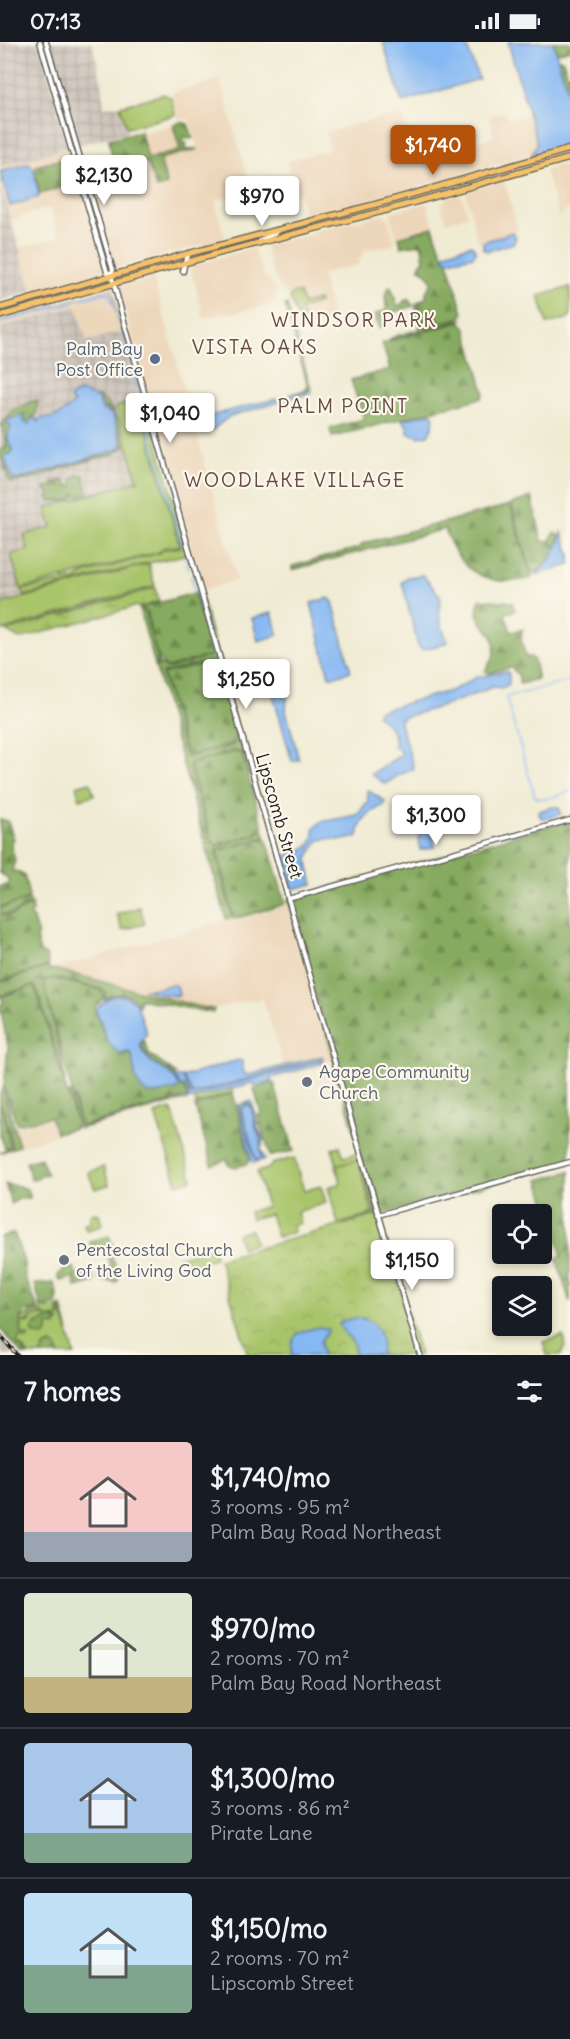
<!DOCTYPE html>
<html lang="en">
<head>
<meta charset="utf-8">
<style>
	:root { --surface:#171b24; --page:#242831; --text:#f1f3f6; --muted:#9ea1a6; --line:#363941; --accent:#b45309 }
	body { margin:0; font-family:Delius,sans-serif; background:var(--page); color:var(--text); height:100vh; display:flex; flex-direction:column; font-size:22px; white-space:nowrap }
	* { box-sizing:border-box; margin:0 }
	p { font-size:20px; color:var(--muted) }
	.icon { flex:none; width:33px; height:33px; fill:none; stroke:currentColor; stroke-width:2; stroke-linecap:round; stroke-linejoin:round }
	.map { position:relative; height:1313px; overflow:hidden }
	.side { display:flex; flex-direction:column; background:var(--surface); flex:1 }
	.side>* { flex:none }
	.controls { position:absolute; left:492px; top:1162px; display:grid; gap:12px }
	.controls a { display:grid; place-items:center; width:60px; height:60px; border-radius:6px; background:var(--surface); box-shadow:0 3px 9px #0003; font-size:30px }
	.price { position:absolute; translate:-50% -51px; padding:0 14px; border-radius:6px; background:#fff; color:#222; font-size:20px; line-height:39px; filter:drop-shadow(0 2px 3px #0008) }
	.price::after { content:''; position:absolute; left:50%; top:36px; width:18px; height:14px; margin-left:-9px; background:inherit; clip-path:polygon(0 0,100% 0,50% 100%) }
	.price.selected { background:var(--accent); color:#fff }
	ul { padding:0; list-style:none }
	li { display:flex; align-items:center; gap:18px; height:150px; padding:0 24px }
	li+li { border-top:2px solid var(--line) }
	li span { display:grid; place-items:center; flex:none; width:168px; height:120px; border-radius:6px; color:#555 }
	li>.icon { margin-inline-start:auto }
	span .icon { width:72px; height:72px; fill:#fffc; stroke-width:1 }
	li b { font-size:26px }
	h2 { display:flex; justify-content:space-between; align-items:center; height:72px; padding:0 24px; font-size:26px }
	.status { display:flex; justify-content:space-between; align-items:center; height:42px; padding:0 30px; background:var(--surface); direction:ltr }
	.status svg { height:16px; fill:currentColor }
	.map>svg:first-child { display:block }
</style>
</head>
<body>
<div class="status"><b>07:13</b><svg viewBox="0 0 49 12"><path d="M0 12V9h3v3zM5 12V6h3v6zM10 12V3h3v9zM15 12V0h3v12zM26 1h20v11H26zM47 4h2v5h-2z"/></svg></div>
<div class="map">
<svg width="570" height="1313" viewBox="0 0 570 1313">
	<defs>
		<pattern id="industrial-grid" width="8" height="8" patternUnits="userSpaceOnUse" patternTransform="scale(1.5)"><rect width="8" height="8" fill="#ccc2b9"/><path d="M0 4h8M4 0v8" fill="none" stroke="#afa69e"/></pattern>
		<pattern id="forest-firs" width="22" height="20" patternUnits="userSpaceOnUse" patternTransform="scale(1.5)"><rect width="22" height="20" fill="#86aa5f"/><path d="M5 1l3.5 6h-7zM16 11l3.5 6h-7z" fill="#6d8a4e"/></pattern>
		<pattern id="wetland-marsh" width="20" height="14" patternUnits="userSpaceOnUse" patternTransform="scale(1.5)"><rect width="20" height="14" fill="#a9c56b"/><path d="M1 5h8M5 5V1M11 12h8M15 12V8" fill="none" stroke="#91a95c"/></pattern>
		<pattern id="park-crowns" width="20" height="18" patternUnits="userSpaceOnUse" patternTransform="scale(1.5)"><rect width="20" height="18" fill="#a9c56b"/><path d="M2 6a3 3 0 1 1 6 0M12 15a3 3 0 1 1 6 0" fill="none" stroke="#91a95c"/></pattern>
	</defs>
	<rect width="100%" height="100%" fill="#fbf7ec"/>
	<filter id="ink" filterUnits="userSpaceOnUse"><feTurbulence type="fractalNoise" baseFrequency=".0167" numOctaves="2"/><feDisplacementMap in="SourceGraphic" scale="12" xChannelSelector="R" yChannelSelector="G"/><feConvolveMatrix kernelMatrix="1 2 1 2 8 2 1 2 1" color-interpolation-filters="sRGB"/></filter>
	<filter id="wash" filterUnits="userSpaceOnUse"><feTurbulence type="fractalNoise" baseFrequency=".008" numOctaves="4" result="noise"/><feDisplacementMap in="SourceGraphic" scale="24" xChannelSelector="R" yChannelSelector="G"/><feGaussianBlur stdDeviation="1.35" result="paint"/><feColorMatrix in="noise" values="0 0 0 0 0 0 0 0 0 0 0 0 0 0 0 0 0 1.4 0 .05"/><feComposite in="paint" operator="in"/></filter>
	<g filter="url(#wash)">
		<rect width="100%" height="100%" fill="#f0ebd3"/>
		<g fill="#edd7bb" fill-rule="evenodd">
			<polygon points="220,37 251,148 215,159 225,197 113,227 86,128 89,127 91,129 109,125 109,122 114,130 148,120 167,142 160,117 198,107 189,77 178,77 172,51"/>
			<polygon points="504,69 508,77 528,72 537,101 532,113 305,176 300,152 296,153 287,119 329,108 326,90 402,71 410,99 448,88 459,106 494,94 489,74"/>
			<polygon points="173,83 180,108 148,117 139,92"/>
			<polygon points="74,104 110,228 108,229 72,105"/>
			<path d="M69,105L105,229L32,250L19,206L59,195L50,166L10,178L0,142V125ZM66,116L72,119L75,127L40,152L39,155L10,164L32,126L34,127L40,122Z"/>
			<polygon points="570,121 570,167 564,169 552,128 554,124"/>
			<polygon points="551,126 563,171 559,174 545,128"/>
			<polygon points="504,138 518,188 478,201 466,152 469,148"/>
			<polygon points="456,153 462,155 468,174 446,180 441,162 444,161 446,156"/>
			<polygon points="427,161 434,186 397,197 390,173 392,169"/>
			<polygon points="383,172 388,176 395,201 392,203 364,209 362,212 363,215 358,217 359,222 321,232 333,278 302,287 294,262 275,238 265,204 280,199 306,194 319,188"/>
			<polygon points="253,206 264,233 277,248 273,259 270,263 228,272 227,270 204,276 191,229 191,224"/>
			<polygon points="153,234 237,538 203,548 119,247 121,243"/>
			<polygon points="106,252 109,254 120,290 87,299 75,260"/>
			<path d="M284,856H286L333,1018L324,1021L325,1016L321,1013L281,1023L282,1018L263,957L251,958L214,967L196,964L54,927L232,876L234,879L283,865L286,862ZM172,941H176L178,944L180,952L178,955L160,953L142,947V945H160Z"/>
			<polygon points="49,1076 55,1094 19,1104 14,1085"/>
		</g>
		<g fill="url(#industrial-grid)">
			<polygon points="0,0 39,0 69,105 0,125"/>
			<polygon points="47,0 92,0 102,41 104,65 118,63 127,90 77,103"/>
			<polygon points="0,142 32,250 0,259"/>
			<polygon points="113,245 145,357 140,359 110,254 106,251 75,259 74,263 0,283 0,277"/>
			<polygon points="76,264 87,299 120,290 139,359 116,366 138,439 47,466 52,485 24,493 28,508 11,513 21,547 0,553 0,285"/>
			<polygon points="22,548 24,554 0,561 0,554"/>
			<polygon points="0,1294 17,1313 0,1313"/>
		</g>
		<g fill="#a9c56b" stroke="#627044" stroke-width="1.5">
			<polygon points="164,52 169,55 171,55 175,73 127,86 120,64"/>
			<polygon points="570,245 570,276 547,282 539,254"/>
			<polygon points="295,251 300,251 303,262 318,258 319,261 301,267 303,275 307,276 304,280 299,279 290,257 292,252"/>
			<polygon points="145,357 189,512 149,521 150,526 147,521 24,554 22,548 77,536 84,532 159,511 165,507 181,505 140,359"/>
			<polygon points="139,359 180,504 165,505 159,510 21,547 11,513 28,508 24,493 52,485 46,466 138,439 116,365"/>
			<polygon points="148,522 155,544 0,589 0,562"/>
			<polygon points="90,740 94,753 80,757 76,744"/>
			<polygon points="140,865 145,882 122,888 117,872"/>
			<polygon points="340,1104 344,1115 359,1111 377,1172 343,1182 367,1175 374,1170 359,1118 337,1123 332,1106"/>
			<polygon points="294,1116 304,1149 321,1144 326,1161 297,1170 300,1181 292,1183 294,1190 277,1195 270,1172 251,1177 249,1170 267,1164 257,1130 268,1127 272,1122"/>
			<polygon points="358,1118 372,1170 367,1174 338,1182 328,1145 341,1141 336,1124"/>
			<polygon points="104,1125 109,1143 95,1147 88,1130"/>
			<polygon points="93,1171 99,1172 102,1184 86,1188 84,1182 90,1180 90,1173"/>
			<polygon points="251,1188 255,1202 241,1206 237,1192"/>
			<polygon points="213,1205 215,1216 184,1225 179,1215"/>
			<path d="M62,1264L69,1290L62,1266L58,1267L59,1274C52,1276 47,1276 41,1271L31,1274L28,1280L23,1279L22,1276L32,1270Z"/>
			<polygon points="61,1267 75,1313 60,1313 56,1304 43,1307 42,1313 29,1313 17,1301 21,1291 22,1280 29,1281 32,1276 41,1273 49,1277 36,1282 54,1283 57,1278 52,1277 61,1275 59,1268"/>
			<polygon points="563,1294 565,1304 561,1313 547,1313 543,1300"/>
		</g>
		<g fill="url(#forest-firs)" stroke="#51633e" stroke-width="1.5" fill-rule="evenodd">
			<polygon points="553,0 570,0 570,7 557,11"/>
			<polygon points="558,17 563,18 567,32 570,31 570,50 567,49"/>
			<polygon points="181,80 188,82 193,96 189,97 186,95 182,96 182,99 187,102 184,107 198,107 160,117 167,143 156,146 147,120 114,130 109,97 140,89 148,117 180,108 173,83"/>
			<polygon points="66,116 69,116 76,130 77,141 40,152 34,127 36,124"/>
			<polygon points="433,185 444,216 448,219 463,271 462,274 458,276 425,284 417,261 426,256 426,250 432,240 426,230 420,227 420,222 424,218 422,204 420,202 401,205 399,195"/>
			<polygon points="389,245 392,247 397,263 401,263 405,258 409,258 413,264 381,275 383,285 379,286 374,273 386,268 385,254"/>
			<polygon points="287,262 311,347 294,353 291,352 304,348 308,344 285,263"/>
			<polygon points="415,262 424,285 462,277 460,279 388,298 395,294 420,287"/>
			<polygon points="461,280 466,286 484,350 482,356 332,395 330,388 332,386 364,377 351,338 390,327 382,301"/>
			<path d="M96,354C114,358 121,389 125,404L114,412L68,424L40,435L10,441L0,412V408L6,406L2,382L9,374L12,369L33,359H38L36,373L32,376L29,382L22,379L24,374L12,384L13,408L7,420L12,436L18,438L111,410L107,376H115L112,370L104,367L99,355Z"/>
			<polygon points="79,433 84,433 88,452 79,454 75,452 75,455 67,459 50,459 48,455 50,453 49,449 45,448 45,445 52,444 53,441 63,438 69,444 73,444 73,436"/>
			<path d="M532,455L542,499H550L554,490L560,493C558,508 546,527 532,532L511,462Z"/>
			<path d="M510,463L532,536C487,547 459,530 445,487L292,528V524L358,506L364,501Z"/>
			<path d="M200,549L250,735L243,711L234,709L191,721L189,726L211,800L217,804L256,793L259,788L263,787L266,796H262L216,809L232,876L226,877L139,566L142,565L143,569L147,571L148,582L159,621L167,627L213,613L195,550ZM211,619L217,620L239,696L231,704L191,714L185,711L162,631Z"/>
			<path d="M194,551L212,613L167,626C155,617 149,585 148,571L143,568V565Z"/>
			<path d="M480,557L512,560L515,569L505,571L511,590L523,587C519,597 523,604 526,615H531L534,618L538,637L521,642L519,641V634L511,625L489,631L485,629C488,623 493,617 494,611C499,584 468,585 480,557Z"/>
			<polygon points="212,620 216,621 238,696 234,697 231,702 191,713 186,711 163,632"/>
			<polygon points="234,710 242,712 263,785 258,787 256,792 216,803 212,799 191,726 191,722"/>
			<polygon points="0,777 8,779 14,797 11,803 15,818 12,830 16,829 24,833 29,854 27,858 0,865 0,844 8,843 8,836 0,831"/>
			<polygon points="570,778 570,1120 378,1173 288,857"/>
			<polygon points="262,797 267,798 285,861 282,863 234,877 217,809"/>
			<polygon points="29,857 30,862 12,872 0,872 0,866"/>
			<polygon points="32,863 33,869 31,872 38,893 36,895 40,911 46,913 49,924 0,939 0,874 12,873"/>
			<path d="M48,925L49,928L54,927L196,964L214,967L213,971L139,957V964C133,950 116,950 104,957L105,951L101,947L55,936L43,938L61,1014L65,1040L38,951L34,943L0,954V940Z"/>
			<path d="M55,937L101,948L104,956L95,964C94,970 104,993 108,998C110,1003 115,1006 118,1010L132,1012L135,1033L157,1052L183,1044L188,1055L81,1084L43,939Z"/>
			<polygon points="33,944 37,951 77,1083 76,1086 56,1091 50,1075 17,1082 4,1045 8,1005 0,965 3,959 1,955"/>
			<path d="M144,998L149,1012L176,1032L173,1034C160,1024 145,1019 141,1002Z"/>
			<path d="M271,1041H274L294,1109L270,1114C268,1100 260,1088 258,1074L261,1071L254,1047Z"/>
			<polygon points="3,1045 19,1104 0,1111 0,1110 12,1105 5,1071 0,1063 0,1052"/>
			<polygon points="68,1051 71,1051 81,1085 184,1058 79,1087"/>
			<polygon points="233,1051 250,1117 247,1122 236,1125 228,1123 227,1117 212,1123 195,1064"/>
			<polygon points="0,1065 4,1072 10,1104 5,1106 0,1093"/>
			<polygon points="41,1116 47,1132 31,1138 26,1120"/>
			<polygon points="570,1129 570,1260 556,1216 562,1214 539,1138"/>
			<polygon points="5,1142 19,1144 27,1147 30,1156 19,1157 11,1162"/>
			<polygon points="14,1191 24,1220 25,1234 38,1267 25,1270 20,1276 22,1287 21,1291 29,1295 26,1297 20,1295 17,1301 29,1313 23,1313 0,1287 0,1195"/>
			<path d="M109,1194L113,1204L108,1207L117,1226L119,1236L116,1241L100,1238L99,1235L109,1231C113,1223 107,1213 104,1205L92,1208L90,1199Z"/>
			<polygon points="74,1225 77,1234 93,1231 95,1240 76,1245 73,1236 60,1239 58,1233 66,1226"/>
			<polygon points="54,1241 58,1256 56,1262 41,1266 35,1242"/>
			<polygon points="50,1277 60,1279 56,1284 48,1283 48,1290 44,1294 34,1293 32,1288 36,1282"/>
			<polygon points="51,1302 56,1304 60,1313 40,1313 45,1304"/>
		</g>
		<g fill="url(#wetland-marsh)" stroke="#627044" stroke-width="1.5">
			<polygon points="155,546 159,559 139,566 137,564 19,597 6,589"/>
			<polygon points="232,1046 233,1050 196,1062 194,1056"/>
		</g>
		<g fill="url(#park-crowns)" stroke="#627044" stroke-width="1.5">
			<polygon points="170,1067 172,1068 192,1136 192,1138 177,1142 155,1072"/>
			<polygon points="378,1173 420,1313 248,1313 219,1217"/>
		</g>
		<g fill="#86b8f3" stroke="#516a88" stroke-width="1.5">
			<polygon points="383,0 465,0 479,37 402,60"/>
			<polygon points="508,0 553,0 570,58 570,103 532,113 537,101"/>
			<polygon points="29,121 34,127 39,155 10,164 0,130"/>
			<polygon points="513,190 516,195 514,201 488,209 483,207 483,200"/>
			<polygon points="470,203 473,204 476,210 473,214 448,219 444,216 445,211"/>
			<path d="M309,349L312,351L230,374L211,389L208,390L200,378L204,376C238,365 274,358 309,349Z"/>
			<path d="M82,350C94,354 99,355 102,368L112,372L122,402L119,407L17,438L12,436L5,417V413L11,412L13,408C7,400 7,394 11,384L5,379L25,373L23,379L29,382L32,376L37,377L38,380L42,376C55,378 65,370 74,361L70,357L74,352Z"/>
			<path d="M431,371C437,376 432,387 428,393L418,395L416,392L413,393L408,391V385L402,378Z"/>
			<path d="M562,490L570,512V523L536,533C549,520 559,508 562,490Z"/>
			<path d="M423,533L441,555C437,571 440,584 448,599L443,602L422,608L418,604L402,540L407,535Z"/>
			<polygon points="329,556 333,560 351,629 333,635 329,634 311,561"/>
			<polygon points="272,571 278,593 258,599 252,576"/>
			<path d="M507,629L509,632V642L503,646L493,645L447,663L401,676L400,681L414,727L399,733L385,742L371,732L401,713V710L394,704C397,689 387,682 377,673L378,669L453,648L477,635Z"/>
			<polygon points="289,631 286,669 299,718 292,719 268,635"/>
			<path d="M367,748L385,759L384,763C368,771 361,775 358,794C338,802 336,795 319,798C304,818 307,818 313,842L293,847L284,815C299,807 317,808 314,786L321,780L357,773L368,759Z"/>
			<polygon points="552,765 559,765 561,772 545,777 540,775 539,769"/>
			<path d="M426,766L435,805L420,808C417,794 421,781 418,767Z"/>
			<polygon points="172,942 177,944 179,952 177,954 160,952 143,947 160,946"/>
			<path d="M116,953L125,954L136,960L147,991L140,1002C144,1025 173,1025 179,1045L178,1047C170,1048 161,1052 153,1052C134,1052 134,1025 132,1012L129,1010L119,1012L108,1000L96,967L107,957Z"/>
			<polygon points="322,1014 323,1016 193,1052 183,1035 238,1018 242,1019 244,1031 248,1033"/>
			<polygon points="323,1018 324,1021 271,1036 271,1040 255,1044 253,1041 184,1059 190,1054 184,1044 181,1044 175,1035 182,1035 191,1052 193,1053"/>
			<polygon points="252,1059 258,1086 264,1098 261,1107 262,1099 256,1083 252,1063 248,1062 241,1065 241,1069 254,1115 258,1119 261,1118 261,1108 265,1117 253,1121 251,1118 238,1063"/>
			<polygon points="244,1064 251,1064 255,1083 261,1101 260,1108 261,1117 258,1118 255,1115 242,1069"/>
			<path d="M355,1276C376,1275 384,1294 381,1313H355C355,1294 344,1295 339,1282L342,1279Z"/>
			<path d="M319,1285L328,1287V1289L320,1300L323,1313H292C289,1291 300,1289 319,1285Z"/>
		</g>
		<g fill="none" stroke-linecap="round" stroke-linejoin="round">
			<g stroke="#86b8f3" stroke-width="1.5">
				<polyline points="82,257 105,251 109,252 114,265"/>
				<polyline points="39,269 75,259"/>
				<polyline points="34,271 36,270"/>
				<polyline points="117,276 121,284"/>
				<polyline points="0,280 31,271"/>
				<polyline points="122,289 131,321"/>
				<polyline points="132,327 182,504"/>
				<polyline points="184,511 189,527"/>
				<polyline points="191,534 214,611"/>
				<path d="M570,639L506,655L535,755C546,760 559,753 570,749"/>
			</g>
		</g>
	</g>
	<g filter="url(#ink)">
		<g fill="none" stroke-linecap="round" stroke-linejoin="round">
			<g stroke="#66645c" stroke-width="7">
				<g id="minor">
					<polyline points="40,0 107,230 111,232 126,286 356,1095 420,1313"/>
					<polyline points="46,0 113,228 111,232"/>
					<polyline points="260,199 280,188"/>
					<polyline points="183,229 185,219 189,212"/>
					<polyline points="288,857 570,778"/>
					<polyline points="378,1173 570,1120"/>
				</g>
			</g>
			<g stroke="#66645c" stroke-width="8">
				<g id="major">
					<polyline points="0,266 183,213 388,159 570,107"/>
					<polyline points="0,274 223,210 387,168 570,116"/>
				</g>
			</g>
			<use href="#minor" stroke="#fff" stroke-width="4"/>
			<use href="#major" stroke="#f5c16b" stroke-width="5"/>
			<g stroke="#1c1c1c" stroke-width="4">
				<polyline id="rail" points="0,1293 17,1313"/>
			</g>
			<use href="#rail" stroke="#fbf7ec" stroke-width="1.5" stroke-dasharray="4.5" stroke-linecap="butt"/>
		</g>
	</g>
	<circle fill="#5c6f8a" stroke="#fbf7ec" stroke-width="2" cx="155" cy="317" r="6"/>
	<g fill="#6b7280" stroke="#fbf7ec" stroke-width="2">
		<circle cx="307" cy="1040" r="6"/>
		<circle cx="64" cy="1218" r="6"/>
	</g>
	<g text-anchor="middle" stroke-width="4.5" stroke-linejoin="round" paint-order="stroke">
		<g font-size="18" fill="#4e5e75" stroke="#fbf7ec" text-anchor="end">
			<text x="143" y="313">Palm Bay<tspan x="143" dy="21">Post Office</tspan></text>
		</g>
		<g font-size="18" fill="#1c1c1c" stroke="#fbf7ec">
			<text transform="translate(279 774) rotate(74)" y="6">Lipscomb Street</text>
		</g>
		<g font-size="18" fill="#5b616d" stroke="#fbf7ec" text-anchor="start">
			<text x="319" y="1036">Agape Community<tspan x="319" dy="21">Church</tspan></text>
			<text x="76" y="1214">Pentecostal Church<tspan x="76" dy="21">of the Living God</tspan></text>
		</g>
		<g font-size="20" letter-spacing="1.5" fill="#6a4d42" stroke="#fbf7ec">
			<text x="354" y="285">WINDSOR PARK</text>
			<text x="255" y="312">VISTA OAKS</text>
			<text x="343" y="371">PALM POINT</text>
			<text x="295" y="445">WOODLAKE VILLAGE</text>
		</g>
	</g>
</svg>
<div class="controls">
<a><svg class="icon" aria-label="locate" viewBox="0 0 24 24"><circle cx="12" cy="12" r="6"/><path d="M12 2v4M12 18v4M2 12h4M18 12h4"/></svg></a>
<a><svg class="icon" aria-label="layers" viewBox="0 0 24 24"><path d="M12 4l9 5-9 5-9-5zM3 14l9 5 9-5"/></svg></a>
</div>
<b class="price selected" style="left:433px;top:134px">$1,740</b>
<b class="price" style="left:104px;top:164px">$2,130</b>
<b class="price" style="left:262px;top:185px">$970</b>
<b class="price" style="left:170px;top:402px">$1,040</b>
<b class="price" style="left:246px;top:668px">$1,250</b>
<b class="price" style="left:436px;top:804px">$1,300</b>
<b class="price" style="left:412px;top:1249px">$1,150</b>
</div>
<section class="side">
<h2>7 homes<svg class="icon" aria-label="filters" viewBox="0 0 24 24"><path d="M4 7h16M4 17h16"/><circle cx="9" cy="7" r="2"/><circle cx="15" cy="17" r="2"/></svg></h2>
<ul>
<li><span style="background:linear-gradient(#f6c9c9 75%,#9aa5b1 0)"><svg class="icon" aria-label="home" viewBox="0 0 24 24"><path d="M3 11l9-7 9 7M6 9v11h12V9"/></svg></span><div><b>$1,740/mo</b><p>3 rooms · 95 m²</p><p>Palm Bay Road Northeast</p></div></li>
<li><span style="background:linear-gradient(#dfe7d0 70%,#c2b280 0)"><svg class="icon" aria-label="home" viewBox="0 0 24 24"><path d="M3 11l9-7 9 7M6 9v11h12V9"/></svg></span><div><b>$970/mo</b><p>2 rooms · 70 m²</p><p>Palm Bay Road Northeast</p></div></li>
<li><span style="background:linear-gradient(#a9c7e8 75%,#7fa58c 0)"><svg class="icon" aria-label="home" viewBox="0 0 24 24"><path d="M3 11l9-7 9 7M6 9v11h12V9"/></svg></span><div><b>$1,300/mo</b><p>3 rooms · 86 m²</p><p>Pirate Lane</p></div></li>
<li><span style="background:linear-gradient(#bfe0f5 60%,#7fa58c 0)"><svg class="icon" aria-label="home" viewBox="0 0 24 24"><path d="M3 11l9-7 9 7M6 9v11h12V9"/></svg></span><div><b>$1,150/mo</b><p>2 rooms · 70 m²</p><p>Lipscomb Street</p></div></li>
</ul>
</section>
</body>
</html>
